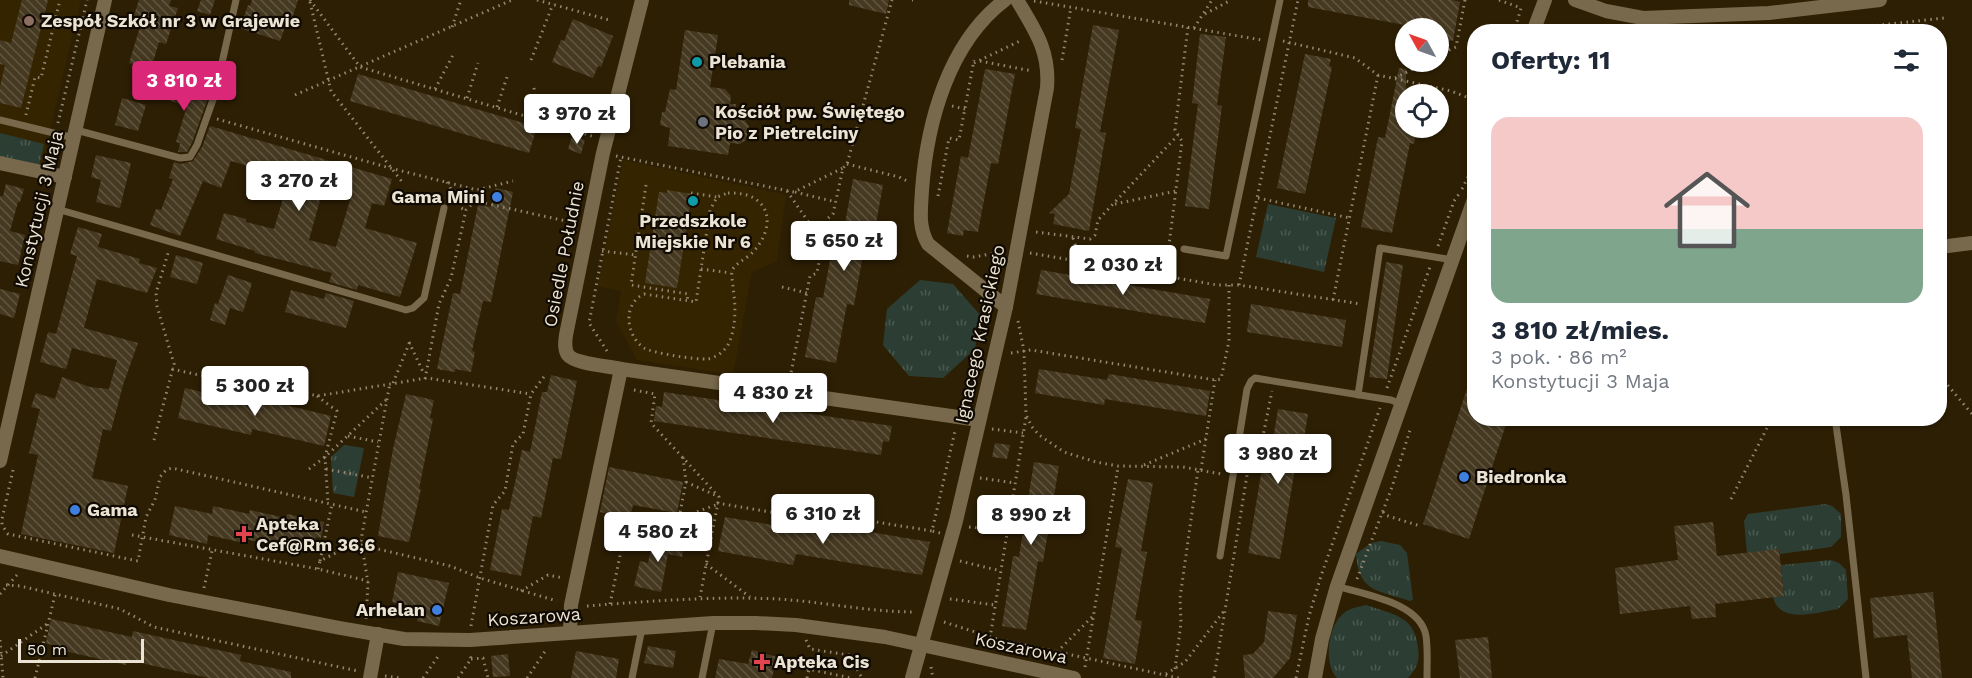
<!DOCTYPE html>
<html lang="pl">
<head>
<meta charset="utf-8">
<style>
	:root { --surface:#fff; --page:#f2f2f3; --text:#1f2937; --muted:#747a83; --accent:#db2777 }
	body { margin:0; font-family:"Work Sans",sans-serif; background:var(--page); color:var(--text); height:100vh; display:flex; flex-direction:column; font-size:22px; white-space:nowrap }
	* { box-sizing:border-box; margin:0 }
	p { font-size:20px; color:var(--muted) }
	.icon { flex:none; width:33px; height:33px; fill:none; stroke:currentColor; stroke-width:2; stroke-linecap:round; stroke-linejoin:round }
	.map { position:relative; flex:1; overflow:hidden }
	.panel { position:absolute; left:1467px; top:24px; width:480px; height:402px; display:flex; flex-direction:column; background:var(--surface); border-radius:24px; box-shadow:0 2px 4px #0004 }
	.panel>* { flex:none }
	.needle { width:39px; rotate:310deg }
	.tools { position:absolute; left:1395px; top:18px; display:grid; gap:12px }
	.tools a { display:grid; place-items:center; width:54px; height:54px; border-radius:50%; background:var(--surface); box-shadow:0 2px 4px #0004; font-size:30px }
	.scale { position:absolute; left:18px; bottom:15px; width:126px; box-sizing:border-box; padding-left:6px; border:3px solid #ebe3d3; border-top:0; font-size:16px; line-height:21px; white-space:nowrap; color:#ebe3d3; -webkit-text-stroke:4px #100a02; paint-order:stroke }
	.price { position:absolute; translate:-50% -51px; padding:0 14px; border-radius:6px; background:#fff; color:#222; font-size:20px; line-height:39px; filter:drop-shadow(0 2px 3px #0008) }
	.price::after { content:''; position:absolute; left:50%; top:36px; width:18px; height:14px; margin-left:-9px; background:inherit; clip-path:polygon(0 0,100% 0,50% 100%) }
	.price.selected { background:var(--accent); color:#fff }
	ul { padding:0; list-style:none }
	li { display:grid; align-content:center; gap:12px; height:318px; padding:0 24px }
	li span { display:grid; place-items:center; height:186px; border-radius:18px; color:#555 }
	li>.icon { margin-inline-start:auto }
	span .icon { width:108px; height:108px; fill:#fffc; stroke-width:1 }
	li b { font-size:26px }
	h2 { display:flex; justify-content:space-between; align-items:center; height:72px; padding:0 24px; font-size:26px }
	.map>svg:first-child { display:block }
</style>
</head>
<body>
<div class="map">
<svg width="1972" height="678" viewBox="0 0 1972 678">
	<defs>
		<pattern id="grass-tufts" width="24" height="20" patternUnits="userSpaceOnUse" patternTransform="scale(1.5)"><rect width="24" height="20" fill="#2c3e33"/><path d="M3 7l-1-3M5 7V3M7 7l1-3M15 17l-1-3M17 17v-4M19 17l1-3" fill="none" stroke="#4b5a50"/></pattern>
		<pattern id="building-back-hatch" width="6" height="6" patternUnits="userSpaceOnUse" patternTransform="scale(1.5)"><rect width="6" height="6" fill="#463921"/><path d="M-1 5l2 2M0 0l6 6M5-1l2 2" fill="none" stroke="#615640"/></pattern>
	</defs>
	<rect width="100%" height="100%" fill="#2d1f04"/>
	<g fill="#352400">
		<polygon points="0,0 81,0 41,168 0,158"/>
		<polygon points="623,160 786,195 777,261 752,272 733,375 637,360 616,321 621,291 597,286"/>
	</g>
	<g fill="url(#grass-tufts)">
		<polygon points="0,133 44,144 39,166 0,158"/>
		<polygon points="1268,204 1336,218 1324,272 1256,257"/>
		<polygon points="920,280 953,284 980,315 975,349 943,378 909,376 883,345 887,309"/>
		<polygon points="344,445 364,448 354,497 333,493 331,457"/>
		<polygon points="1825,504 1832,506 1841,514 1841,537 1831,547 1780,554 1779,549 1747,553 1744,521 1748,514"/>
		<path d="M1381,541L1400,545L1407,553L1413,600L1410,601C1378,590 1359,593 1356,554L1371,543Z"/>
		<path d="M1831,560L1839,563L1846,570L1848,599L1838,609C1817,612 1780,625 1773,597L1784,596L1781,565Z"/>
		<path d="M1366,605C1393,615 1415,615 1418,648C1420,661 1417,668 1408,678H1337C1323,663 1328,625 1344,613C1350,608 1358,607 1366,605Z"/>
	</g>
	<g fill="url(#building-back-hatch)" fill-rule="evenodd">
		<polygon points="22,0 48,0 21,108 0,103 0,87 5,65 0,64 0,40 11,43"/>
		<polygon points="139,0 171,0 169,6 178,8 166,44 159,42 151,69 129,63 140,27 131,24"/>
		<polygon points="201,0 215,0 210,15 197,11"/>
		<polygon points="252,0 298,0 289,28 285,27 280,41 240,28 248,5 250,6"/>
		<polygon points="849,0 889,0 886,14 849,5"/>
		<polygon points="1308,0 1452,0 1460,2 1453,41 1438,38 1438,28 1421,28 1308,7"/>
		<polygon points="573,19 613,36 601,67 598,66 593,78 552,62 561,40 564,41"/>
		<polygon points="1093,25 1119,30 1100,132 1106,133 1089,231 1053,224 1055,214 1049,213 1069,194 1081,129 1075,128"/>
		<polygon points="685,30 718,35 710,87 725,89 731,96 730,104 736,104 734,118 744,119 749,126 746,140 740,144 730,143 728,155 668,146 670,128 660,125 662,112 665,112 670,89 676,90"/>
		<polygon points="1200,34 1226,37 1217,105 1222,106 1209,209 1185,206 1198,104 1192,103"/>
		<polygon points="1305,54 1331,59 1329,66 1332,67 1305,194 1277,188"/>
		<polygon points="1399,68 1406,69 1406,128 1417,128 1414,144 1410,143 1392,233 1361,227 1378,137 1385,138"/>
		<polygon points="985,69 1015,74 998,164 991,163 978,232 964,230 963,236 947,233 961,156 968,158"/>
		<polygon points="358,74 537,127 529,153 350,101"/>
		<polygon points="156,82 208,98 192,143 187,152 178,152 180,143 176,142 187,106 152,95"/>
		<polygon points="122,98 146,105 138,131 115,125"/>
		<path d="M210,126L392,179L384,206L372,203L365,228L417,243L400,297L358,285L357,290L329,282L332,273L255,253V251L216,239L224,213L246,219V222L274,229L289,178L231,161L221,188L203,181L180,236L150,225L156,209L161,210L173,179L169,178L174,162L181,164L193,161L202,147ZM323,189L351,197L336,247L309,240Z"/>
		<polygon points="572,136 585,140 581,154 568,149"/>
		<polygon points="96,155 131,163 120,208 96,202 101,180 91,177"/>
		<polygon points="853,179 883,185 872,246 865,244 854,305 847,304 836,363 805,357 816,297 823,298 834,239 842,240"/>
		<polygon points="6,184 24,189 20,202 18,202 10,231 25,235 18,265 0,261 0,196 3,196"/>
		<polygon points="496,188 513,192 491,302 483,301 472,351 475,352 471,372 455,369 455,372 437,369 453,293 460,294 478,205 491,207"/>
		<polygon points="667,190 692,194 677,288 645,283 659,192 667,193"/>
		<polygon points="78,227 102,234 98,247 140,259 139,263 157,268 147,293 97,279 84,328 138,343 123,385 111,431 103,429 92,478 128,486 114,553 21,534 38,455 29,453 40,409 31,407 36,393 55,399 62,377 90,387 109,389 117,360 72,348 66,369 40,362 48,332 56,334 77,256 70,254"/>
		<polygon points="176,255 203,263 197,284 170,277"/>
		<polygon points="1386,262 1403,265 1387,379 1369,377"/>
		<polygon points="1041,270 1210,299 1205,323 1036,294"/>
		<polygon points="228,275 252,283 243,312 230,308 225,325 210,320 215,303 218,304"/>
		<polygon points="0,289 20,294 14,318 0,314"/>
		<polygon points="291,290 324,299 326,293 354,301 346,328 285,312"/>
		<polygon points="1251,304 1346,320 1342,347 1247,332"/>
		<polygon points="1039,369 1107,380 1109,374 1210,391 1206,416 1105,399 1104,405 1035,393"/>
		<polygon points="1472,373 1474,373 1474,418 1508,418 1469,539 1423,524"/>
		<polygon points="551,375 577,381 561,459 553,458 541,518 533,516 521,576 490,570 502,509 509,510 522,450 530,452 542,392 547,392"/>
		<polygon points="185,388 256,405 257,398 331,416 324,446 252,429 251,435 178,418"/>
		<polygon points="664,392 892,426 889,442 883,441 881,455 654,421 656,406 662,407"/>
		<polygon points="406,394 434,400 430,418 433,419 419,489 421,489 409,542 378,536 393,449"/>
		<polygon points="1278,409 1308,414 1299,469 1295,468 1280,559 1248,553 1263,462 1269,463"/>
		<polygon points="995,443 1010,445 1007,459 992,457"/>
		<polygon points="1034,462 1059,466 1043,562 1038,561 1026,630 1002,626 1013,556 1019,557"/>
		<polygon points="609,467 683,482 677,513 633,505 630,518 600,512"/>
		<polygon points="1128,479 1153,483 1141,551 1147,552 1135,620 1142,621 1135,664 1103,658 1122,548 1115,547"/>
		<polygon points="175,506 212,514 213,506 249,514 250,510 286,518 287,514 324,522 321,538 316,537 313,551 282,544 281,547 245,539 244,543 208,535 207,544 169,535"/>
		<polygon points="725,517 796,529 798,520 930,542 922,575 796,554 793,565 718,551"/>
		<polygon points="1713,522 1717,556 1779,549 1784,596 1715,604 1716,617 1692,619 1690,606 1620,614 1615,568 1678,560 1674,526"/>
		<polygon points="654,535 686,541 682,557 668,554 661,592 634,586 640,561 648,563"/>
		<polygon points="398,572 449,583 439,626 417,621 420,608 392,602"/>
		<polygon points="1933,592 1942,678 1912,678 1907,635 1874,638 1870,598"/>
		<polygon points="1268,611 1297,615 1290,658 1273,678 1245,678 1243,655 1253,654 1264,642"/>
		<polygon points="51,619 132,637 133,631 241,655 240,661 291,672 291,678 209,678 127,660 126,665 51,648 52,645 46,643"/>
		<polygon points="1488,637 1492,678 1460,678 1455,640"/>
		<polygon points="648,646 676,651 673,668 644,663"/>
		<polygon points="752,650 777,657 772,678 715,678 719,659 748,664"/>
		<polygon points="576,651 619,659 616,678 571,678"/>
		<polygon points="508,654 510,676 493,677 491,656"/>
	</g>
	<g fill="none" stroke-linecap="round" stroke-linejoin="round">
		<g stroke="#928772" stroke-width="3" stroke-dasharray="1.5 4.5" stroke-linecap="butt">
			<polyline points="310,0 360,67 592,136"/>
			<polyline points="537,0 609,20"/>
			<polyline points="912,0 913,0"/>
			<polyline points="1499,0 1521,8 1514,32"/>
			<polyline points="1034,1 1262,40"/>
			<polyline points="310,2 331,91 403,183"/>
			<polyline points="1205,14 1231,0"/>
			<polyline points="452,27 461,0"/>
			<polyline points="1194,28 1212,0"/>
			<polyline points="1817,32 1944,18"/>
			<polyline points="1283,41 1355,58 1378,75 1451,91 1474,100"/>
			<polyline points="1438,55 1456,47 1465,0"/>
			<polyline points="531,60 553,4"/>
			<polyline points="1062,60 1071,7"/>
			<polyline points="980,61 1032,71"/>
			<polyline points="974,63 1022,40"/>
			<polyline points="1395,78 1427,62"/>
			<polyline points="534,88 539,120"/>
			<polyline points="435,89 454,53"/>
			<polyline points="295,95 512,0"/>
			<polyline points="467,98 478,63"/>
			<polyline points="952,106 965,109"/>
			<polyline points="497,107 508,74"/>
			<polyline points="26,115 35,77 41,78 60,0"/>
			<polyline points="217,119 390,168 477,190 513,181"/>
			<polyline points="58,123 87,0"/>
			<polyline points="563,126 582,117 591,120 599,99"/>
			<polyline points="616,156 794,192 843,168"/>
			<polyline points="49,161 53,144"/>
			<polyline points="847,164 899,177 909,182"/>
			<polyline points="447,182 461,208 465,210"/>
			<polyline points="646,185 631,285 688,294 687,301"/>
			<polyline points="1462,189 1469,175 1474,147"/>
			<polyline points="787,191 823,243"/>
			<polyline points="795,192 836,202"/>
			<polyline points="691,193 717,197"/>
			<path d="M728,193C740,193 753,194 762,205C774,221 763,243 750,255C743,260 737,263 732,270C731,277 733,282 733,288C736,306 736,327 729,343C725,351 716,358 707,359C697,360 652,353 644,348C626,336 622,304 644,294L696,302L710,210L717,197Z"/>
			<polyline points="938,196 949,138 959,140 974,60"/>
			<polyline points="1258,198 1350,218"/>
			<polyline points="1115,204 1176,191"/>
			<polyline points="1036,232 1090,239 1095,235 1098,220 1178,135"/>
			<polyline points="1073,238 1081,262"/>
			<polyline points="1438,246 1454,201 1459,194"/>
			<polyline points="602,251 636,255"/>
			<polyline points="1030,253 1217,285 1239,285 1361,304"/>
			<polyline points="967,256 973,257 1002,252"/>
			<polyline points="1468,262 1474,258"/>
			<polyline points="701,269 731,273"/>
			<polyline points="1165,277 1182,141 1175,130 1188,27"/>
			<polyline points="1239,285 1298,0"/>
			<polyline points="782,287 807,293"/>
			<polyline points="1333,300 1378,75"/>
			<polyline points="1018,321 1024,351 1026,415 1032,427 1039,435 1064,452 1096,462 1118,466 1183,467 1221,474"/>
			<polyline points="409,342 424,374"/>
			<polyline points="607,351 589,323 621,157"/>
			<polyline points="1011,353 1031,350 1215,380 1221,379 1229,341 1229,285"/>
			<polyline points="172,369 257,388 277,385 317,396 427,378 531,394"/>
			<polyline points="1940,376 1972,414"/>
			<polyline points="790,378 810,276 817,273 827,219 833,214 843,168 847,164 892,0"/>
			<polyline points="425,379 439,304 451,278 466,210 475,201 575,223"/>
			<polyline points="393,383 411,339"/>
			<polyline points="1387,388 1430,267"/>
			<polyline points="634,390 655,394 651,423 719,497 700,597"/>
			<polyline points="317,396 337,411 325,457 328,503"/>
			<polyline points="992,429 1023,433"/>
			<polyline points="348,436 378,442"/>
			<polyline points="154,440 174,364 157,306 156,293 168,253"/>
			<polyline points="1144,465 1206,439"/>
			<polyline points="309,469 325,457 386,400"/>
			<polyline points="326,469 373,478"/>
			<polyline points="13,470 2,519 2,525 8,534 138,561 146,517 155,500 160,477 166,470 172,468 366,512"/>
			<polyline points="1201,470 1215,380"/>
			<polyline points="980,478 1015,483"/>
			<polyline points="686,482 717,496"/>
			<polyline points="1731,499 1772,418"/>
			<polyline points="717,503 782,514 783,507 932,531"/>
			<polyline points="1383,512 1385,515 1420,526"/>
			<polyline points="679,518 686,482 683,457"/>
			<polyline points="969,527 1007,531"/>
			<polyline points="653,532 657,514 679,518 716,505"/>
			<polyline points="940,533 932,531 955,431"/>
			<polyline points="132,535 318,569 368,581"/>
			<polyline points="361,545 450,566 480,578 557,601"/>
			<polyline points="320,561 332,504"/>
			<polyline points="960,561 1001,571"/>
			<polyline points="706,564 750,597"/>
			<polyline points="318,569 320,561 361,540"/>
			<polyline points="1357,579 1392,487 1410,430"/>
			<polyline points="6,585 20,586 120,609 154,627 358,671"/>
			<polyline points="204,588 212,551"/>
			<polyline points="521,591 548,575 563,578"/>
			<polyline points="0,594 17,575"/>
			<polyline points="950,599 995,605"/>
			<polyline points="610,604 626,527 710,544"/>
			<path d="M587,606C651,601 714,596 778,599C824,602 869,612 915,612"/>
			<polyline points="366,619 368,583 361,540 390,383"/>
			<polyline points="944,622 997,639 1179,678"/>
			<polyline points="471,626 493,505 505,491 513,444 523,434 531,394 546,374"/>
			<polyline points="0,640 3,678"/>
			<polyline points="806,640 810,649 849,655 862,678"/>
			<polyline points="989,644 1026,417"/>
			<polyline points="1057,652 1094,615"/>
			<polyline points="1,656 47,624"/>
			<polyline points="471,659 483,658 488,678"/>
			<polyline points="789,665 851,678"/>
			<polyline points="931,667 933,678"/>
			<polyline points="1085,667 1118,467"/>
			<polyline points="1175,669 1181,623 1180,598 1198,470"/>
			<polyline points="1166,674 1185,662 1224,611"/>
			<polyline points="385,676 401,678"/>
			<polyline points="35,678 55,595"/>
			<polyline points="423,678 439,655"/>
			<polyline points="458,678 471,659 470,653"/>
			<polyline points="527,678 546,650"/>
			<polyline points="807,678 809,669"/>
			<polyline points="1214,678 1248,469 1260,451 1272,391"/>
			<polyline points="1296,678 1309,616 1321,576 1380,408"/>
		</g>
		<g stroke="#78694c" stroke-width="7">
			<polyline points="0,120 74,138"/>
			<polyline points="76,130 180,158 190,157 197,145 215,94 236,0"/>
			<polyline points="57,209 406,310 413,308 424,298 444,208"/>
			<polyline points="1184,249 1226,256 1280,0"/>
			<polyline points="1358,395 1380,248 1453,260"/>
			<polyline points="1835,418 1846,495 1866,678"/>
			<polyline points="1220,556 1247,389 1251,381 1255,378 1267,380 1391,400 1401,404"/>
			<path d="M1337,586C1364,595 1420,602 1426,636C1428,650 1427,664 1427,678"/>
			<polyline points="632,678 642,628"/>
			<polyline points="702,678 713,623"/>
		</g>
		<g stroke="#78694c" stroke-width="14">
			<path d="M642,0L603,153L566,335C565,342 564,349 568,355C575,364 609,366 621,369L979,420"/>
			<path d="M1005,0C948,43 927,123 922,190C921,210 918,227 928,244L1006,307"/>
			<polyline points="1575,0 1606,11 1643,18 1769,13 1880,0"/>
			<polyline points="1533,32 1545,0"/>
			<polyline points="0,163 65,177"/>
			<polyline points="1940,247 1972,243"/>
			<polyline points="0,461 105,0"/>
			<polyline points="0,556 169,595 340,628 404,639 470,640 713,623 756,623 796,625 885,637 1074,678"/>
			<polyline points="570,632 571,605 621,369"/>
			<polyline points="370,678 378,634"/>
			<path d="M912,678L956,521L1006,307L1047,88C1050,51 1035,30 1017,0"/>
			<polyline points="1315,678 1322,639 1337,586 1474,199"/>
		</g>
	</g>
	<circle fill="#8d6e63" stroke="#100a02" stroke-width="2" cx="29" cy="21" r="6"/>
	<g fill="#0f9aa8" stroke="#100a02" stroke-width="2">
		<circle cx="697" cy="62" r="6"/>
		<circle cx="693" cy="201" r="6"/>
	</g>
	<circle fill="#6b7280" stroke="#100a02" stroke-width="2" cx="703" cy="122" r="6"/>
	<g fill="#3f7fe0" stroke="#100a02" stroke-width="2">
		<circle cx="497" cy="197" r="6"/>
		<circle cx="1464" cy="477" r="6"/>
		<circle cx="75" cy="510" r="6"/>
		<circle cx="437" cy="610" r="6"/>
	</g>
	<g fill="#e0444e" stroke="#100a02" stroke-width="2">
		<path d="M241 525h6v6h6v6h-6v6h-6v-6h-6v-6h6z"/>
		<path d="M759 653h6v6h6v6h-6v6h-6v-6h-6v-6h6z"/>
	</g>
	<g text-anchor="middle" stroke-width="4.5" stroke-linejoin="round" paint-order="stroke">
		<g font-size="18" font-weight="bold" fill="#ebe3d3" stroke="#100a02" text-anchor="start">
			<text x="41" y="27">Zespół Szkół nr 3 w Grajewie</text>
			<text x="709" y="68">Plebania</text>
			<text x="715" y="118">Kościół pw. Świętego<tspan x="715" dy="21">Pio z Pietrelciny</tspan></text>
			<text x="485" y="203" text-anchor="end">Gama Mini</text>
			<text x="693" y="227" text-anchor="middle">Przedszkole<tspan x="693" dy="21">Miejskie Nr 6</tspan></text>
			<text x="1476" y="483">Biedronka</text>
			<text x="87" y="516">Gama</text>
			<text x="256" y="530">Apteka<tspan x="256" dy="21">Cef@Rm 36,6</tspan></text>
			<text x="425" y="616" text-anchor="end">Arhelan</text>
			<text x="774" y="668">Apteka Cis</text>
		</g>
		<g font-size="18" fill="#ebe3d3" stroke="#100a02">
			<text transform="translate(39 209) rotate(-77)" y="6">Konstytucji 3 Maja</text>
			<text transform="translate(564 254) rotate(-79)" y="6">Osiedle Południe</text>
			<text transform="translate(980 334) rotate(-78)" y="6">Ignacego Krasickiego</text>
			<text transform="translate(534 617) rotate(-4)" y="6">Koszarowa</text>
			<text transform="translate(1021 648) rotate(12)" y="6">Koszarowa</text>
		</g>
	</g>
</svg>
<div class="tools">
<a><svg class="needle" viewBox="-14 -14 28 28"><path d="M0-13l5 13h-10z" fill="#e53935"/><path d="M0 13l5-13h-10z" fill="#747a83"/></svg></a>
<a><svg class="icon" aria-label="locate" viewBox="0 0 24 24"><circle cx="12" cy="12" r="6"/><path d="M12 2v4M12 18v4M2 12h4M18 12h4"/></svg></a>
</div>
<div class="scale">50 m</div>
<b class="price selected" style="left:184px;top:112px">3 810 zł</b>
<b class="price" style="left:577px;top:145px">3 970 zł</b>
<b class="price" style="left:299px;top:212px">3 270 zł</b>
<b class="price" style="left:844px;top:272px">5 650 zł</b>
<b class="price" style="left:1123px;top:296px">2 030 zł</b>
<b class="price" style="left:255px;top:417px">5 300 zł</b>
<b class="price" style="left:773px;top:424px">4 830 zł</b>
<b class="price" style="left:1278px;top:485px">3 980 zł</b>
<b class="price" style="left:823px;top:545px">6 310 zł</b>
<b class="price" style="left:1031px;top:546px">8 990 zł</b>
<b class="price" style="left:658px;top:563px">4 580 zł</b>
<section class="panel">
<h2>Oferty: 11<svg class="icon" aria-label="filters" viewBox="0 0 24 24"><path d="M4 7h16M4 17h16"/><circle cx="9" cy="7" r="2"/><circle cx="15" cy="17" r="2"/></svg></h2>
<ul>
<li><span style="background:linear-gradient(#f6c9c9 60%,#7fa58c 0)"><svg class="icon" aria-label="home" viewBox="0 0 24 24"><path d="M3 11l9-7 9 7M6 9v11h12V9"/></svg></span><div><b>3 810 zł/mies.</b><p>3 pok. · 86 m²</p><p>Konstytucji 3 Maja</p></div></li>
</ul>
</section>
</div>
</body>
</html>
